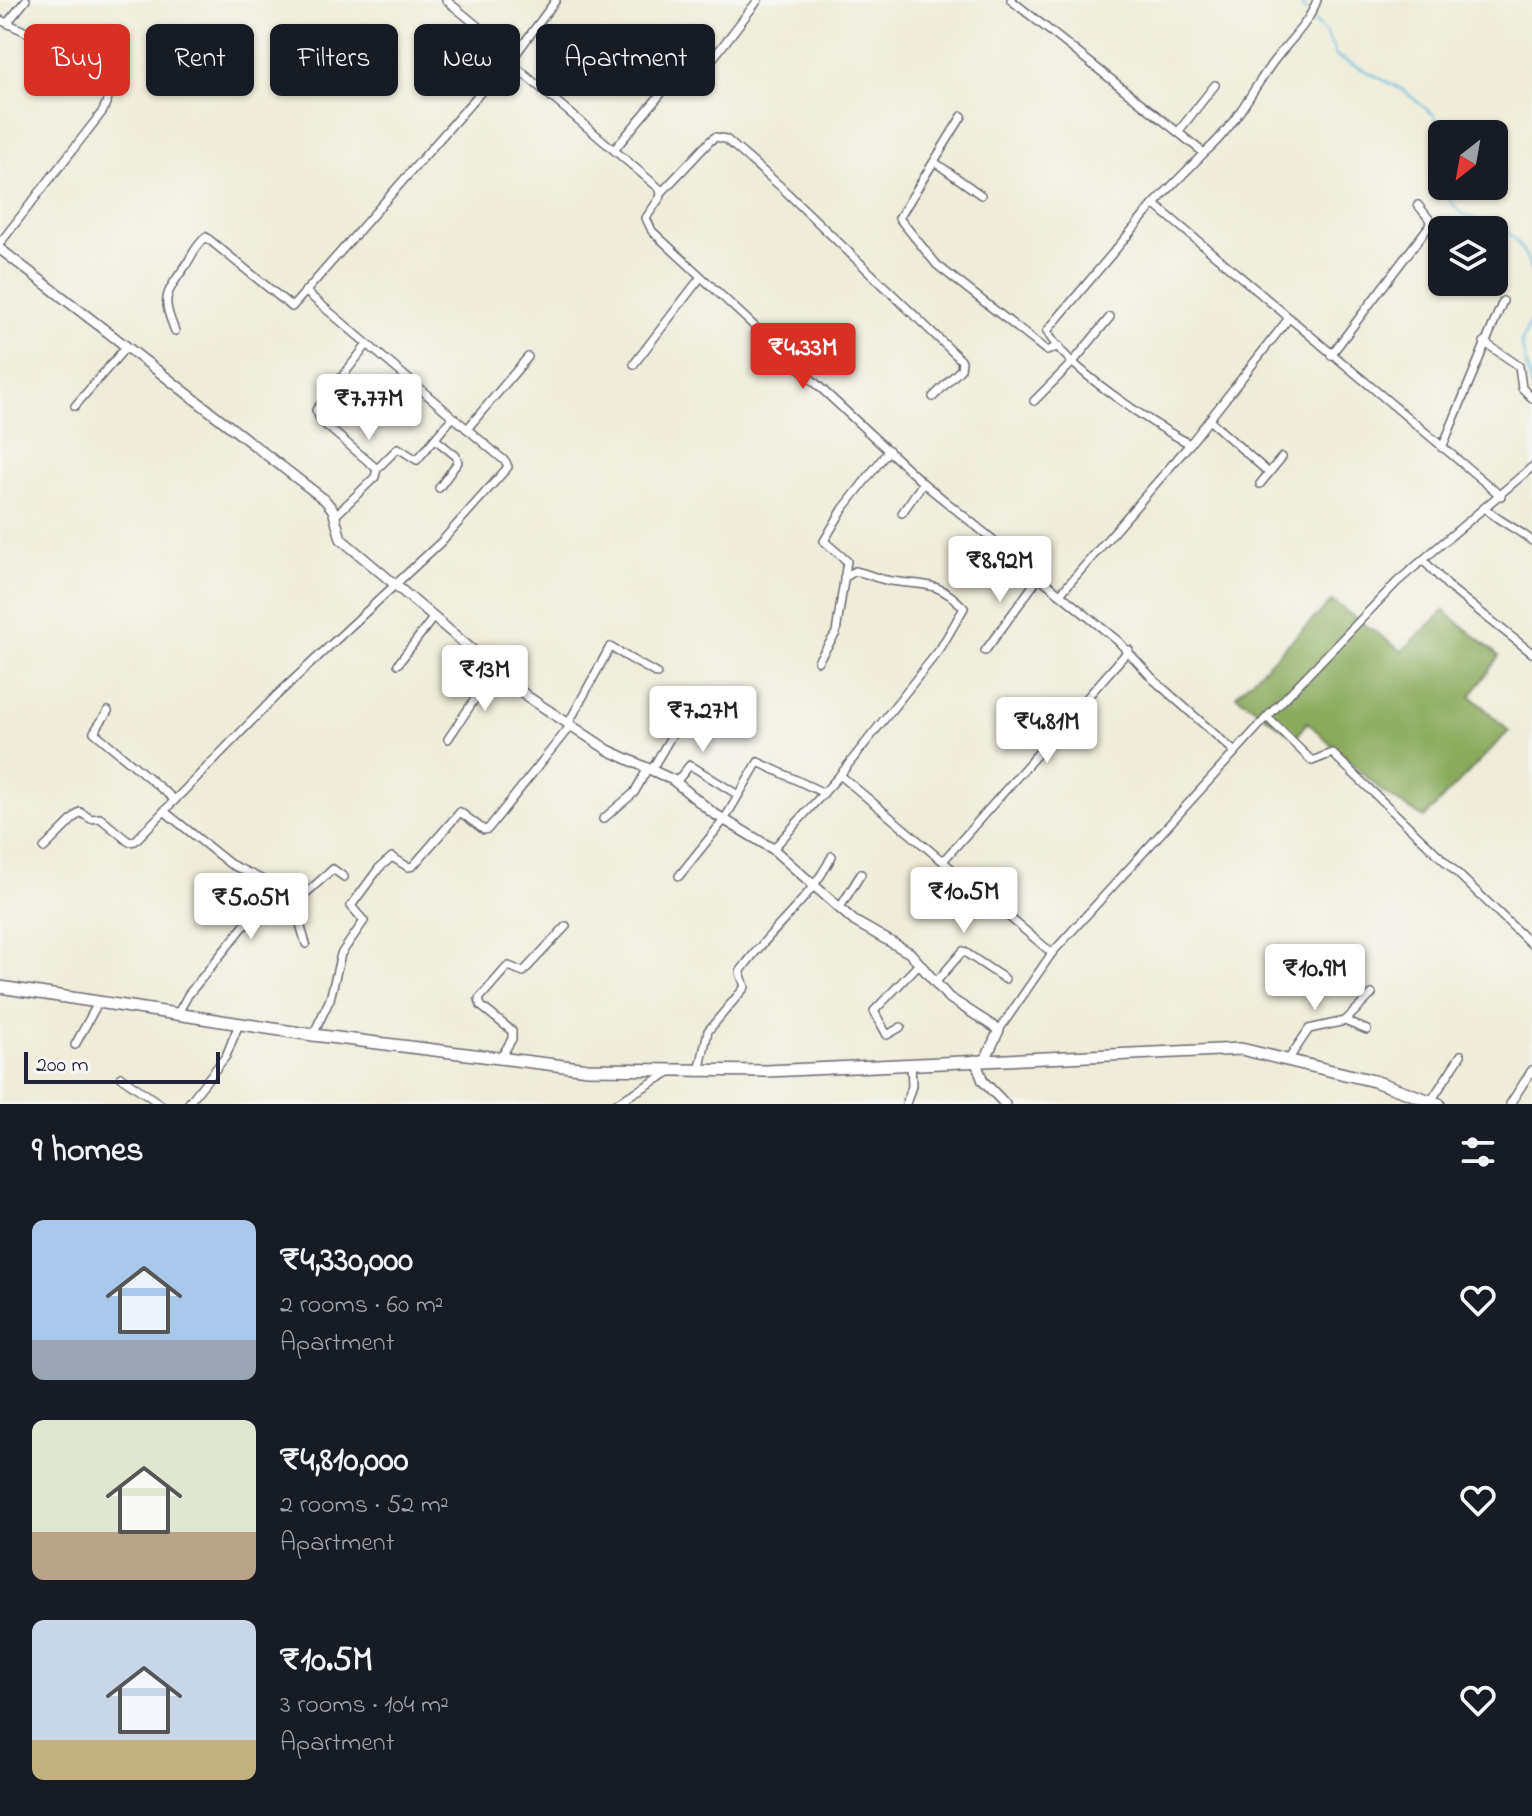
<!DOCTYPE html>
<html lang="en">
<head>
<meta charset="utf-8">
<style>
	:root { --surface:#171b24; --page:#20242c; --text:#f1f3f6; --muted:#9ea1a6; --accent:#d93025 }
	body { margin:0; font-family:"Indie Flower",sans-serif; background:var(--page); color:var(--text); height:100vh; display:flex; flex-direction:column; font-size:30px; white-space:nowrap }
	* { box-sizing:border-box; margin:0 }
	p { font-size:26px; color:var(--muted) }
	.icon { flex:none; width:44px; height:44px; fill:none; stroke:currentColor; stroke-width:2; stroke-linecap:round; stroke-linejoin:round }
	.map { position:relative; height:1104px; overflow:hidden }
	.sheet { display:flex; flex-direction:column; background:var(--surface); flex:1 }
	.sheet>* { flex:none }
	.banner { position:absolute; left:24px; top:24px; width:800px; height:72px; display:flex; gap:16px }
	.needle { width:52px; rotate:211deg }
	.fabs { position:absolute; left:1428px; top:120px; display:grid; gap:16px }
	.fabs a { display:grid; place-items:center; width:80px; height:80px; border-radius:12px; background:var(--surface); box-shadow:0 2px 6px #0004; font-size:40px }
	.scale { position:absolute; left:24px; bottom:20px; width:196px; box-sizing:border-box; padding-left:8px; border:4px solid #22223b; border-top:0; font-size:22px; line-height:28px; white-space:nowrap; color:#22223b; -webkit-text-stroke:6px #f6f6f2; paint-order:stroke }
	.price { position:absolute; translate:-50% -68px; padding:0 18px; border-radius:8px; background:#fff; color:#222; font-size:26px; line-height:52px; filter:drop-shadow(0 2px 4px #0008) }
	.price::after { content:''; position:absolute; left:50%; top:48px; width:24px; height:18px; margin-left:-12px; background:inherit; clip-path:polygon(0 0,100% 0,50% 100%) }
	.price.current { background:var(--accent); color:#fff }
	ul { padding:0; list-style:none }
	li { display:flex; align-items:center; gap:24px; height:200px; padding:0 32px }
	li span { display:grid; place-items:center; flex:none; width:224px; height:160px; border-radius:12px; color:#555 }
	li>.icon { margin-inline-start:auto }
	span .icon { width:96px; height:96px; fill:#fffc; stroke-width:1 }
	li b { font-size:34px }
	h2 { display:flex; justify-content:space-between; align-items:center; height:96px; padding:0 32px; font-size:34px }
	.tag { padding:0 28px; border-radius:12px; background:var(--surface); box-shadow:0 2px 6px #0004; font-size:28px; line-height:72px }
	.tag.current { background:var(--accent); color:#fff }
	.map>svg:first-child { display:block }
</style>
</head>
<body>
<div class="map">
<svg width="1532" height="1104" viewBox="0 0 1532 1104">
	<rect width="100%" height="100%" fill="#f6f6f2"/>
	<filter id="ink" filterUnits="userSpaceOnUse"><feTurbulence type="fractalNoise" baseFrequency=".0125" numOctaves="2"/><feDisplacementMap in="SourceGraphic" scale="16" xChannelSelector="R" yChannelSelector="G"/><feConvolveMatrix kernelMatrix="1 2 1 2 8 2 1 2 1" color-interpolation-filters="sRGB"/></filter>
	<filter id="wash" filterUnits="userSpaceOnUse"><feTurbulence type="fractalNoise" baseFrequency=".006" numOctaves="4" result="noise"/><feDisplacementMap in="SourceGraphic" scale="32" xChannelSelector="R" yChannelSelector="G"/><feGaussianBlur stdDeviation="1.8" result="paint"/><feColorMatrix in="noise" values="0 0 0 0 0 0 0 0 0 0 0 0 0 0 0 0 0 1.4 0 .05"/><feComposite in="paint" operator="in"/></filter>
	<g filter="url(#wash)">
		<rect width="100%" height="100%" fill="#efecd9"/>
		<polygon fill="#8caa5d" stroke="#57664c" stroke-width="2" points="1332,601 1402,651 1444,611 1499,656 1471,696 1509,731 1424,818 1383,792 1307,722 1296,738 1236,695"/>
		<g fill="none" stroke-linecap="round" stroke-linejoin="round">
			<g stroke="#63b9e0" stroke-width="2">
				<polyline points="1299,0 1306,12"/>
				<polyline points="1314,21 1326,32 1336,56 1403,90 1435,116 1442,166"/>
				<path d="M1445,186C1450,218 1478,218 1502,229C1516,235 1530,261 1532,276"/>
				<polyline points="1532,319 1521,343 1532,390"/>
			</g>
		</g>
	</g>
	<g filter="url(#ink)">
		<g fill="none" stroke-linecap="round" stroke-linejoin="round">
			<g stroke="#6a6972" stroke-width="10">
				<g id="minor">
					<polyline points="446,0 513,55"/>
					<polyline points="556,0 510,62 660,189 661,196 646,218 652,231 923,483 1118,641 1155,681 1235,752"/>
					<polyline points="1011,0 1204,153 1154,204 1501,496"/>
					<polyline points="0,20 35,36 101,87 108,98 103,111 0,243"/>
					<polyline points="8,22 26,0"/>
					<polyline points="962,116 899,218 937,265 1047,351 1059,346"/>
					<polyline points="1178,132 1215,85"/>
					<polyline points="614,150 685,65 699,72 704,70 758,0"/>
					<path d="M1204,153C1233,129 1251,92 1273,62C1288,42 1309,24 1317,0"/>
					<polyline points="936,163 981,195"/>
					<polyline points="662,192 710,141 715,137 726,139 780,186 962,361 961,369 933,397"/>
					<path d="M1154,204L1047,331C1064,367 1154,425 1190,444"/>
					<path d="M175,331C162,298 164,296 184,268C192,257 194,247 206,237L292,307L509,60"/>
					<polyline points="1484,342 1519,366 1522,388 1532,398"/>
					<polyline points="1331,355 1429,226 1430,220 1418,205"/>
					<polyline points="634,364 700,278"/>
					<polyline points="1034,401 1074,361 1110,317"/>
					<polyline points="75,406 126,347"/>
					<polyline points="1209,420 1269,473"/>
					<polyline points="467,429 528,357"/>
					<polyline points="435,439 456,456 458,462 439,488"/>
					<polyline points="1442,448 1503,301"/>
					<polyline points="377,469 398,448 417,460 453,417"/>
					<polyline points="1260,484 1282,457"/>
					<path d="M1486,509C1501,523 1517,528 1532,541"/>
					<polyline points="902,513 923,483"/>
					<polyline points="335,516 375,477 377,469 321,421 316,410 366,346"/>
					<polyline points="1423,560 1450,588 1532,653"/>
					<path d="M844,578L855,571C866,573 875,578 886,580C920,587 935,577 964,608L940,649L840,775L1052,953"/>
					<polyline points="1061,593 1190,444 1289,318"/>
					<polyline points="985,651 1040,576"/>
					<polyline points="818,661 836,633 847,561 824,541 843,509 889,450"/>
					<polyline points="398,664 433,618"/>
					<polyline points="108,711 94,732 175,800"/>
					<polyline points="1267,717 1312,761 1332,753 1532,945"/>
					<polyline points="568,724 610,647 657,674"/>
					<polyline points="448,739 495,669"/>
					<polyline points="652,769 686,711"/>
					<polyline points="676,782 690,765 738,795"/>
					<polyline points="164,811 230,864 284,890 294,904 306,944"/>
					<polyline points="603,819 634,793 648,768"/>
					<polyline points="44,848 80,812 91,819 100,818 129,842 135,841 277,695 442,541 508,467 506,462 305,291"/>
					<polyline points="773,849 840,775"/>
					<polyline points="943,861 1129,650"/>
					<polyline points="679,876 724,820 758,762 824,793"/>
					<polyline points="839,909 861,874"/>
					<polyline points="935,983 963,951 1005,979"/>
					<polyline points="177,1015 188,995 244,926 275,905 294,904 333,869 344,877"/>
					<polyline points="1345,1021 1372,994"/>
					<polyline points="901,1027 887,1035 874,1011 920,963"/>
					<polyline points="999,1030 1052,953 1267,717 1397,582 1532,467"/>
					<polyline points="313,1035 330,999 341,954 364,921 351,906 379,868 392,857 408,867 413,866 460,812 484,830 488,829 571,725"/>
					<polyline points="75,1045 98,1003"/>
					<polyline points="500,1059 512,1039 512,1031 481,1006 479,999 506,968 509,966 523,972 566,926"/>
					<polyline points="1288,1060 1309,1029 1345,1021 1367,1030"/>
					<path d="M699,1072L708,1031L745,987L740,972C770,929 809,902 832,856"/>
					<polyline points="121,1077 160,1104"/>
					<polyline points="1431,1101 1461,1055"/>
					<polyline points="188,1104 226,1056 239,1024"/>
					<polyline points="615,1104 670,1072"/>
					<polyline points="906,1104 912,1086 911,1063"/>
					<polyline points="1510,1104 1532,1070"/>
				</g>
			</g>
			<g stroke="#6a6972" stroke-width="12">
				<g id="tertiary">
					<polyline points="0,249 325,500 333,510 341,539 528,697 608,750 673,780 713,813 773,849 854,921 910,953 948,997 999,1030 986,1058"/>
					<polyline points="975,1060 983,1081 1005,1104"/>
				</g>
			</g>
			<g stroke="#6a6972" stroke-width="14">
				<polyline id="primary" points="0,987 313,1035 588,1069 767,1071 1241,1049 1374,1081 1439,1104"/>
			</g>
			<use href="#minor" stroke="#fff" stroke-width="7"/>
			<use href="#tertiary" stroke="#fff" stroke-width="9"/>
			<use href="#primary" stroke="#fff" stroke-width="11"/>
		</g>
	</g>
</svg>
<div class="fabs">
<a><svg class="needle" viewBox="-14 -14 28 28"><path d="M0-13l5 13h-10z" fill="#e53935"/><path d="M0 13l5-13h-10z" fill="#9ea1a6"/></svg></a>
<a><svg class="icon" aria-label="layers" viewBox="0 0 24 24"><path d="M12 4l9 5-9 5-9-5zM3 14l9 5 9-5"/></svg></a>
</div>
<div class="scale">200 m</div>
<b class="price current" style="left:803px;top:391px">₹4.33M</b>
<b class="price" style="left:369px;top:442px">₹7.77M</b>
<b class="price" style="left:1000px;top:604px">₹8.92M</b>
<b class="price" style="left:485px;top:713px">₹13M</b>
<b class="price" style="left:703px;top:754px">₹7.27M</b>
<b class="price" style="left:1047px;top:765px">₹4.81M</b>
<b class="price" style="left:964px;top:935px">₹10.5M</b>
<b class="price" style="left:251px;top:941px">₹5.05M</b>
<b class="price" style="left:1315px;top:1012px">₹10.9M</b>
<div class="banner">
<a class="tag current">Buy</a>
<a class="tag">Rent</a>
<a class="tag">Filters</a>
<a class="tag">New</a>
<a class="tag">Apartment</a>
</div>
</div>
<section class="sheet">
<h2>9 homes<svg class="icon" aria-label="filters" viewBox="0 0 24 24"><path d="M4 7h16M4 17h16"/><circle cx="9" cy="7" r="2"/><circle cx="15" cy="17" r="2"/></svg></h2>
<ul>
<li><span style="background:linear-gradient(#a9c7e8 75%,#9aa5b1 0)"><svg class="icon" aria-label="home" viewBox="0 0 24 24"><path d="M3 11l9-7 9 7M6 9v11h12V9"/></svg></span><div><b>₹4,330,000</b><p>2 rooms · 60 m²</p><p>Apartment</p></div><svg class="icon" aria-label="heart" viewBox="0 0 24 24"><path d="M12 20l-8-8c-3-5 5-10 8-4 3-6 11-1 8 4z"/></svg></li>
<li><span style="background:linear-gradient(#dfe7d0 70%,#b9a48a 0)"><svg class="icon" aria-label="home" viewBox="0 0 24 24"><path d="M3 11l9-7 9 7M6 9v11h12V9"/></svg></span><div><b>₹4,810,000</b><p>2 rooms · 52 m²</p><p>Apartment</p></div><svg class="icon" aria-label="heart" viewBox="0 0 24 24"><path d="M12 20l-8-8c-3-5 5-10 8-4 3-6 11-1 8 4z"/></svg></li>
<li><span style="background:linear-gradient(#c9d6e8 75%,#c2b280 0)"><svg class="icon" aria-label="home" viewBox="0 0 24 24"><path d="M3 11l9-7 9 7M6 9v11h12V9"/></svg></span><div><b>₹10.5M</b><p>3 rooms · 104 m²</p><p>Apartment</p></div><svg class="icon" aria-label="heart" viewBox="0 0 24 24"><path d="M12 20l-8-8c-3-5 5-10 8-4 3-6 11-1 8 4z"/></svg></li>
</ul>
</section>
</body>
</html>
